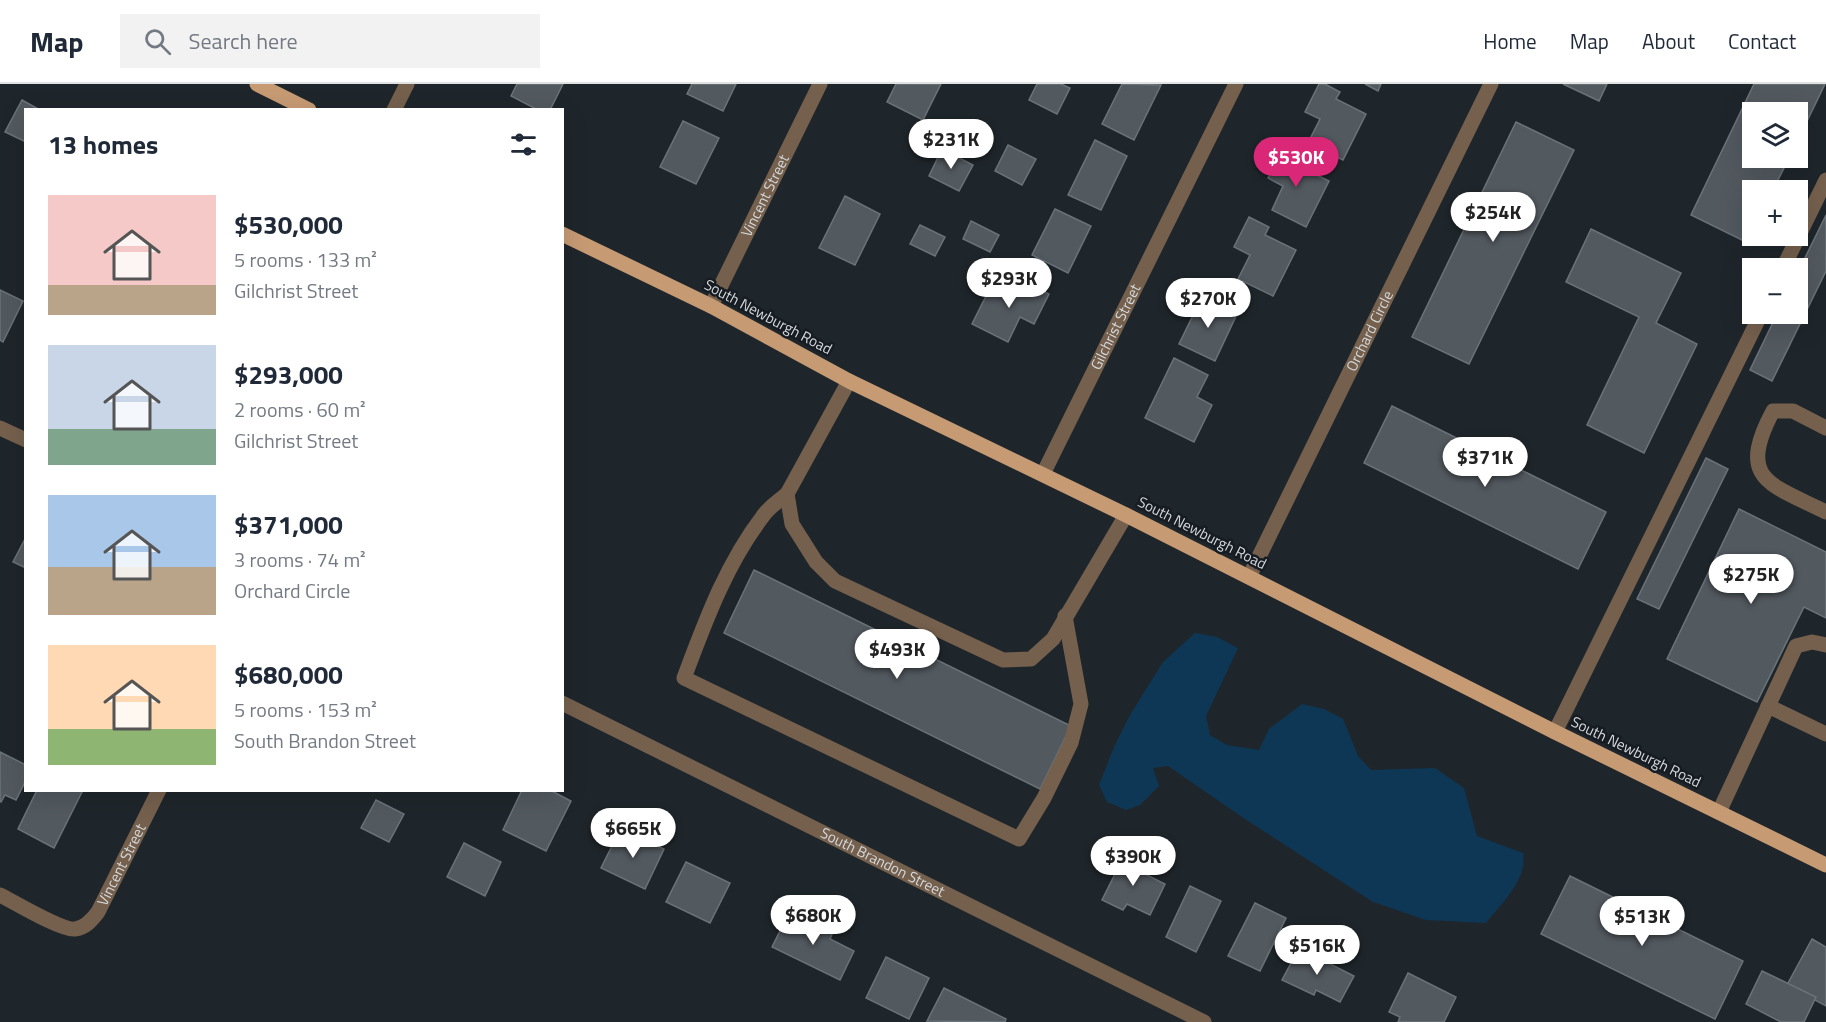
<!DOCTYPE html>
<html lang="en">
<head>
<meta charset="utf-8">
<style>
	:root { --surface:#fff; --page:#f2f2f3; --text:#1f2937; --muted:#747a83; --line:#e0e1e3; --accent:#db2777 }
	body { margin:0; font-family:"Titillium Web",sans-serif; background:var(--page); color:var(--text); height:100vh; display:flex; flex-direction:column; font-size:22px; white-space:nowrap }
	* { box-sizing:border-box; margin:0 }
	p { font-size:20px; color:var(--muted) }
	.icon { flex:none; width:33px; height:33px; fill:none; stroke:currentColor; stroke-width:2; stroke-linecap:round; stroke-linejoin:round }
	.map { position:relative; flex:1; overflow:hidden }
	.drawer { position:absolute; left:24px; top:24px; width:540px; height:684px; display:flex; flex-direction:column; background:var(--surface); border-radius:0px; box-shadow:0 6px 24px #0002 }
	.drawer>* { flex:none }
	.fabs { position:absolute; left:1742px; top:18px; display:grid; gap:12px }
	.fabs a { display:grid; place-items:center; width:66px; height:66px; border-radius:0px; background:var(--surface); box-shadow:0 6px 24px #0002; font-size:30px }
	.price { position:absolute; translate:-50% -51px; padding:0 14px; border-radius:21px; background:#fff; color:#222; font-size:20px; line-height:39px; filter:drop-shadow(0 2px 3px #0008) }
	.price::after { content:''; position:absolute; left:50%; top:36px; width:18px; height:14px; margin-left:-9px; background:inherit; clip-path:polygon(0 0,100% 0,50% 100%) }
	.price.active { background:var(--accent); color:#fff }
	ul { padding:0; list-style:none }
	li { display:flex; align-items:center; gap:18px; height:150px; padding:0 24px }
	li span { display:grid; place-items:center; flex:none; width:168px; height:120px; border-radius:0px; color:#555 }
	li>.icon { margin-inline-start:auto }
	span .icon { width:72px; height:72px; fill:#fffc; stroke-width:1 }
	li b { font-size:26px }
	h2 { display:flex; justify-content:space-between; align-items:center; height:72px; padding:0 24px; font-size:26px }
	header { display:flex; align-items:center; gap:36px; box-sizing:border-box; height:84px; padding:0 30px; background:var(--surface); border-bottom:2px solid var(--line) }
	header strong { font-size:28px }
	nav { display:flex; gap:33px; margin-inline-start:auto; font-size:21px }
	.search { width:420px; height:54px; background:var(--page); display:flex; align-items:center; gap:15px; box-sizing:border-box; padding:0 21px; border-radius:0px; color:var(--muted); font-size:22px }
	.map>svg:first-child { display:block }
</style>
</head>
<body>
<header>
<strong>Map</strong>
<div class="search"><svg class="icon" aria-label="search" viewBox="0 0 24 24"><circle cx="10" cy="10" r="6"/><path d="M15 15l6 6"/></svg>Search here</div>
<nav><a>Home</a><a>Map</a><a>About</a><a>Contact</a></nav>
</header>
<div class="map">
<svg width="1826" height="938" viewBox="0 0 1826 938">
	<rect width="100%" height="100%" fill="#1f262b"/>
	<path fill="#0e3756" d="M1195,549L1217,553L1238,564L1206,632L1210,651L1227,661L1259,666L1269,645L1302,620L1324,625L1343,635L1358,672L1371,686L1435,684L1464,704L1477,752L1523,769C1528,795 1501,820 1486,839L1426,836L1373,818L1245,735L1168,682L1153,684L1159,702L1140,721L1126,726L1107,718L1099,701L1114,663L1130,631L1163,578Z"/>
	<g fill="#52595f" stroke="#6b737a" stroke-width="1.5">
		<polygon points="517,0 563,0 550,26 538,26 511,12"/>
		<polygon points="692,0 736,0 723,27 687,10"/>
		<polygon points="896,0 941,0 923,36 887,18"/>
		<polygon points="1037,0 1061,0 1070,4 1057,30 1029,16"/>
		<polygon points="1122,0 1161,1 1134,56 1102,40"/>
		<polygon points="1319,0 1325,0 1340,8 1336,15 1366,30 1343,76 1308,59 1320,35 1305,28"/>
		<polygon points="1365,0 1381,0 1378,7"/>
		<polygon points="1563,0 1607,0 1599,17"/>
		<polygon points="1754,0 1825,0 1797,58 1797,28 1752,28 1752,74 1789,74 1773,106 1752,106 1752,151 1748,159 1691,131"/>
		<polygon points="22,16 40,26 26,26 26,58 5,48"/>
		<polygon points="683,37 719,54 696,100 660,83"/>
		<polygon points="1516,38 1574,66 1469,280 1412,253"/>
		<polygon points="1095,56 1127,72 1101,126 1068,111"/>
		<polygon points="1008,61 1036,75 1022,101 995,87"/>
		<polygon points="1283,64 1303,74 1299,82 1329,97 1306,143 1272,126 1283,102 1268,94"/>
		<polygon points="942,65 973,81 959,107 929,92"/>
		<polygon points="845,112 880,130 855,181 819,164"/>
		<polygon points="1055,125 1091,142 1068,189 1032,171"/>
		<polygon points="1826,131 1826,187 1772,297 1750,286 1777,230 1797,230 1797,190"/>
		<polygon points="1249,133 1269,143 1265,151 1296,166 1273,212 1238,195 1250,171 1234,163"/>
		<polygon points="971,137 999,151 990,168 963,155"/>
		<polygon points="920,141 945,153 935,172 910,160"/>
		<polygon points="1591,145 1681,189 1656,239 1697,260 1644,369 1587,341 1639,233 1566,198"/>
		<polygon points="995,194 1025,209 1029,200 1049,210 1034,240 1020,233 1008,258 972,240"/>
		<polygon points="0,206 23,217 3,258 0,256"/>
		<polygon points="1202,213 1237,230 1215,277 1179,260"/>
		<polygon points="1174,274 1208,291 1197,313 1212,321 1194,358 1145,334"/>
		<polygon points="1392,322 1606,428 1578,485 1364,379"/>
		<polygon points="1706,374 1728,385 1659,525 1637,515"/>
		<polygon points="1739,425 1826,468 1826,534 1804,523 1757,618 1667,575"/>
		<polygon points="26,453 26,484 13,478"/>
		<polygon points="754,486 1071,642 1040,705 724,549"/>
		<polygon points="0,668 26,681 26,696 16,716 5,711 1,718 0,717"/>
		<polygon points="37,706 83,706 54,764 18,745"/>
		<polygon points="522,706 550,706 571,717 546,767 503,746"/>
		<polygon points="376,716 404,730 389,758 361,744"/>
		<polygon points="621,744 664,765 645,805 601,784"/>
		<polygon points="464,759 501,778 485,812 447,793"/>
		<polygon points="1126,768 1146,778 1141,788 1165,800 1150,831 1127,820 1123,826 1102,816"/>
		<polygon points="686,778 730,799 710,839 666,818"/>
		<polygon points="1570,792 1743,877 1715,935 1541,850"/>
		<polygon points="1190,802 1221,817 1196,868 1166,853"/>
		<polygon points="1255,819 1286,834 1260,887 1228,872"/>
		<polygon points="790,827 833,848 830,855 854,867 840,896 772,863"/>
		<polygon points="1812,855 1826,863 1826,922 1787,901"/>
		<polygon points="1299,864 1354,892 1340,918 1316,906 1314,911 1282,896"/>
		<polygon points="886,873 929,894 909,935 866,914"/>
		<polygon points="1762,887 1816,913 1804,938 1781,938 1746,920"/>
		<polygon points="1408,889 1456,913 1444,938 1398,938 1400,933 1389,928"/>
		<polygon points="944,904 1006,935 1005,938 927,937"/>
	</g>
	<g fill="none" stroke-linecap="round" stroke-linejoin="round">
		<g stroke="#75604d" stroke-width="15">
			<polyline points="394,26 407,0"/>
			<polyline points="1783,184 1826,96"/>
			<path id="s1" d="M711,222L820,0"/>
			<polyline points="849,297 787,410 792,440 816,478 835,497 1003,576 1031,575 1053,555 1126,431"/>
			<polyline points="0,344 26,356"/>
			<path d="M1826,344L1793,327H1773C1736,396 1770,400 1826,428"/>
			<path id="s2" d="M1043,390L1236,0"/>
			<path d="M787,410C779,417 769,423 763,432C726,480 705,538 684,594L1019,755L1044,714L1071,659L1081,620L1065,532"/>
			<path id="s3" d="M1249,493L1491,0"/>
			<path id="s4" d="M562,619L1204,938"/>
			<polyline points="1768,622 1826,650"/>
			<polyline points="1555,648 1761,230"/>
			<polyline points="1719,728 1796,562 1812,558 1826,561"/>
			<path id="s5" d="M0,811C14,818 62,847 75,845C85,844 92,836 98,828L159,706"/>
		</g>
		<g stroke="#c69a73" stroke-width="15">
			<polyline points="257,0 309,26"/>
			<polyline points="562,150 711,222 849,297 1126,431 1555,648 1826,781"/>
		</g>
	</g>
	<g text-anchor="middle" stroke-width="5" stroke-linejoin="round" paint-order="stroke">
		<g font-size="15" fill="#d4d9dd" stroke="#161c22">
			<text dy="5" stroke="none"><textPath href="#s1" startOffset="123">Vincent Street</textPath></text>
			<text transform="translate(768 233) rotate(28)" y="5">South Newburgh Road</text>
			<text dy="5" stroke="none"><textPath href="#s2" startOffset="164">Gilchrist Street</textPath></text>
			<text dy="5" stroke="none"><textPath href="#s3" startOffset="274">Orchard Circle</textPath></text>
			<text transform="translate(1202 449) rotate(27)" y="5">South Newburgh Road</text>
			<text transform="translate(1636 668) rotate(26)" y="5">South Newburgh Road</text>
			<text dy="5" stroke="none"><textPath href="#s4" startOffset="358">South Brandon Street</textPath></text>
			<text dy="5" stroke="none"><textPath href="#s5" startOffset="165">Vincent Street</textPath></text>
		</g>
	</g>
</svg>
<div class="fabs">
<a><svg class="icon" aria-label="layers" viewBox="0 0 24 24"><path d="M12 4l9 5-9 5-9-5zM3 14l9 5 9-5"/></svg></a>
<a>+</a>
<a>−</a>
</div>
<b class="price" style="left:951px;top:86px">$231K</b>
<b class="price active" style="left:1296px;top:104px">$530K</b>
<b class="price" style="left:1493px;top:159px">$254K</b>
<b class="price" style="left:1009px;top:225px">$293K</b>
<b class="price" style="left:1208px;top:245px">$270K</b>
<b class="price" style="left:1485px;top:404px">$371K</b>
<b class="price" style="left:1751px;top:521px">$275K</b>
<b class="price" style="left:897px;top:596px">$493K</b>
<b class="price" style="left:633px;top:775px">$665K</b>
<b class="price" style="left:1133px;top:803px">$390K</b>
<b class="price" style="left:813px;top:862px">$680K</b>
<b class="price" style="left:1642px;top:863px">$513K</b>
<b class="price" style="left:1317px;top:892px">$516K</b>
<section class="drawer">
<h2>13 homes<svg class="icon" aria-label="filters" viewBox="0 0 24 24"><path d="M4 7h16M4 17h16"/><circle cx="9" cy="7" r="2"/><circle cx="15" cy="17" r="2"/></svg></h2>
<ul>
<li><span style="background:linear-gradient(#f6c9c9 75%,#b9a48a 0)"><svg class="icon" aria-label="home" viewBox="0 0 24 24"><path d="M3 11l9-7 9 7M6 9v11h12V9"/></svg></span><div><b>$530,000</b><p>5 rooms · 133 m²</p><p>Gilchrist Street</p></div></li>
<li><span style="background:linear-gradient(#c9d6e8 70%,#7fa58c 0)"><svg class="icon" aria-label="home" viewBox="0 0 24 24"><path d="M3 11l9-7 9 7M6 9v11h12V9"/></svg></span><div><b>$293,000</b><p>2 rooms · 60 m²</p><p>Gilchrist Street</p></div></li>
<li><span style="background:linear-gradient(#a9c7e8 60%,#b9a48a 0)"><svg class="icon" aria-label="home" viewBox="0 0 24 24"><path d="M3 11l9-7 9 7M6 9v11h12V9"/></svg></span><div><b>$371,000</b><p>3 rooms · 74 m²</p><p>Orchard Circle</p></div></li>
<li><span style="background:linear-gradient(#ffd9b3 70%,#8fb573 0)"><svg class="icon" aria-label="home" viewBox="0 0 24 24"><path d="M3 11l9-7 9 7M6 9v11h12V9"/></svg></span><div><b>$680,000</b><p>5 rooms · 153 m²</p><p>South Brandon Street</p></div></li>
</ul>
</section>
</div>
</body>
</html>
